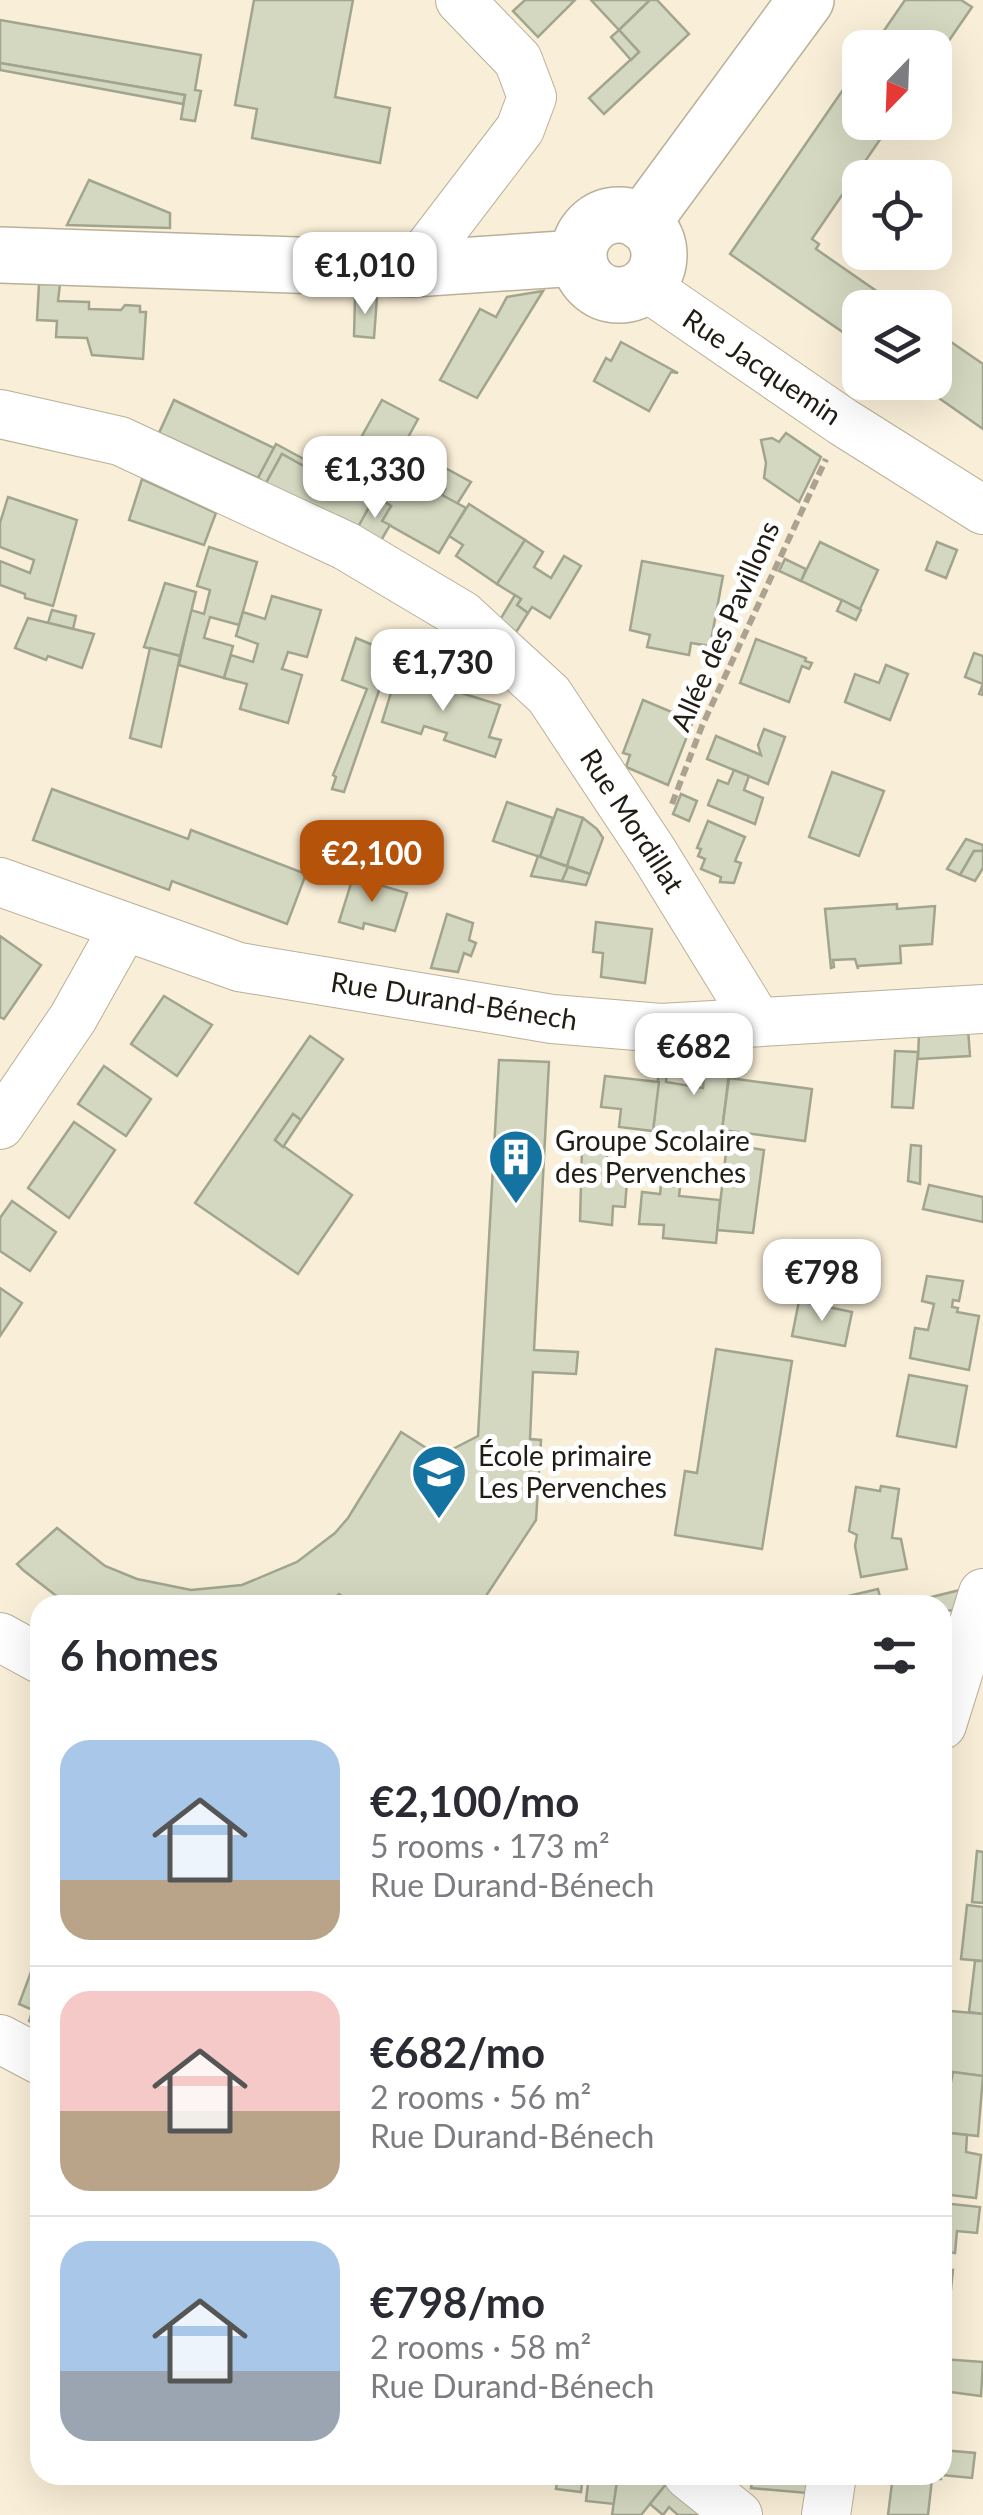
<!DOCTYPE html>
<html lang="en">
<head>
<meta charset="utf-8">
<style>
	:root { --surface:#fff; --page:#f2f2f3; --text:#2b2b33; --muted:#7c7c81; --line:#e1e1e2; --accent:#b45309 }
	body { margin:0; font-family:Lato,sans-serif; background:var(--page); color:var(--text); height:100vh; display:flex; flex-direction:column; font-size:38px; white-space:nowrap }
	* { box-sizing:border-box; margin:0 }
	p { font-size:32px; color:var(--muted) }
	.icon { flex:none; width:55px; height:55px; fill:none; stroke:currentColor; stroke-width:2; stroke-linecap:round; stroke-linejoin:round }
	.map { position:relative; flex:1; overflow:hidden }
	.side { position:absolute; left:30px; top:1595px; width:922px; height:890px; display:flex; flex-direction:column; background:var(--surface); border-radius:30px; box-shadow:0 10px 40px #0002 }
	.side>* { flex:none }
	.needle { width:65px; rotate:203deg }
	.buttons { position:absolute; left:842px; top:30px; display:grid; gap:20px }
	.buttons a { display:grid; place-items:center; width:110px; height:110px; border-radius:20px; background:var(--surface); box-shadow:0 10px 40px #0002; font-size:50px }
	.price { position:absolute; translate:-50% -85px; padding:0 22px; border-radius:20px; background:#fff; color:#222; font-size:32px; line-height:65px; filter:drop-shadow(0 2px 5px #0008) }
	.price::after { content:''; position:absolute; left:50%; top:60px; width:30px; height:22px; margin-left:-15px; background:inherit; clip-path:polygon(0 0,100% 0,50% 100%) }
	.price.selected { background:var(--accent); color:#fff }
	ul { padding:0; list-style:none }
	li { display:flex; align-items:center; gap:30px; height:250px; padding:0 30px }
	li+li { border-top:2px solid var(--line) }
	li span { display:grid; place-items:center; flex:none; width:280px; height:200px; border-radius:30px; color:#555 }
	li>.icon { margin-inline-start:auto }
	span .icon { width:120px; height:120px; fill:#fffc; stroke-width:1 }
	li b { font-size:42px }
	h2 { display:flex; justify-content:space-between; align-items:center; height:120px; padding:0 30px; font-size:42px }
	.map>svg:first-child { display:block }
</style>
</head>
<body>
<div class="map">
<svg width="983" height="2515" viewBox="0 0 983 2515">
	<rect width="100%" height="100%" fill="#f9eed7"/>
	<g fill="#d4d8c0" stroke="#a2a58e" stroke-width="2.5">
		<polygon points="254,0 353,0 335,97 390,108 380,163 252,138 257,109 235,105"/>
		<polygon points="525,0 575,0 538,37 513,11"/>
		<polygon points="591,0 650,0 619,30"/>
		<polygon points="650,0 657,0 689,34 604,114 589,98 639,52 619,30"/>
		<polygon points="905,0 961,0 972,7 935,61 935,48 872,48"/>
		<polygon points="0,20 201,55 195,90 201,91 195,121 181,119 185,95 0,63"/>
		<polygon points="619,30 639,52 631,60 611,37"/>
		<polygon points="0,63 185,95 183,104 0,70"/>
		<polygon points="860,65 860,122 892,122 812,239 819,244 816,249 901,308 860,308 860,344 730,254"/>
		<polygon points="89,180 170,213 170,228 67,225"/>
		<polygon points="39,284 60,284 58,301 89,302 89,309 121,310 125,305 140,306 140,312 146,312 143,359 92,355 87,338 56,337 57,321 37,320"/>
		<polygon points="543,291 477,398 440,380 480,309 496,317 507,297"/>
		<polygon points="355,297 377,297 374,338 354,336"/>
		<polygon points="935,331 983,364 983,429 916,382 935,382"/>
		<polygon points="621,342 678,373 671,372 649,411 594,381 606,358 611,361"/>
		<polygon points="174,400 274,448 258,478 159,433"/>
		<polygon points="382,400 418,419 383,483 369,475 380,455 358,443"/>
		<polygon points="786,433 821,457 799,502 764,478 766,463 761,440 772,438 779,442"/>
		<polygon points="276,444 337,477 334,483 282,454 266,483 258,478"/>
		<polygon points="404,445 420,454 417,459 434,468 436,463 471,482 457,504 442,495 445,489 395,461"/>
		<polygon points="282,454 350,492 361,471 383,483 356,531 266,483"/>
		<polygon points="395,461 445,489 442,495 466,508 439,553 382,521 391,506 375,496"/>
		<polygon points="344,462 361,471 350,492 334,483"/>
		<polygon points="142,479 216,513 204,545 129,520"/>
		<polygon points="375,496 391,506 382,521 390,525 379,544 356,531"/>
		<polygon points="8,497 77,520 53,606 25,598 25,594 0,585 0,561 30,573 34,560 0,547 0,523"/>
		<polygon points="469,504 525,540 497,584 456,556 463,545 449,536"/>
		<polygon points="525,540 543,552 534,567 551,578 564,556 581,566 550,618 532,607 528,613 517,605 521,599 497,584"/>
		<polygon points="820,542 878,570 860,609 801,581"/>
		<polygon points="937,542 957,550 946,578 926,570"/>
		<polygon points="209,547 257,562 239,625 210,617 204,638 233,646 224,678 179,665 191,610 204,614 210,590 197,586"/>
		<polygon points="785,559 806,569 801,581 779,571"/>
		<polygon points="642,561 723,576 710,646 691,643 689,655 647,647 650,635 630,630"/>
		<polygon points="165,583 196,592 180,656 144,647"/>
		<polygon points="515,595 521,599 517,605 528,613 515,634 498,623"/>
		<polygon points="272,596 321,610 307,657 288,652 282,669 302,675 288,723 240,709 247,684 224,678 231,655 253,662 258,644 236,636 243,612 265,619"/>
		<polygon points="842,600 861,610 856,620 837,611"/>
		<polygon points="52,610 76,616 73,629 48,623"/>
		<polygon points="28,618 94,634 82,668 48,656 46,660 15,648"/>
		<polygon points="356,638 392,653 344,792 332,789 336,777 333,775 367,689 342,680"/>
		<polygon points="756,639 806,658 805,661 812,663 809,669 802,666 789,702 740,683"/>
		<polygon points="150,648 180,656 161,747 130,738"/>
		<polygon points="974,653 983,656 983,695 979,694 983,684 965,677"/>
		<polygon points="886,665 908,674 890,720 845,702 855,674 879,683"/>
		<polygon points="397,673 500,705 489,737 501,740 495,757 444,740 447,733 424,726 421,734 382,722"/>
		<polygon points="643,700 693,721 668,785 626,767 630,755 623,753"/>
		<polygon points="764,729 785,737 768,784 707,759 716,736 761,755 758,745"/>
		<polygon points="734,770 749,776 744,790 763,798 755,824 708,805 718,780 728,784"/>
		<polygon points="832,772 884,791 859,856 809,837"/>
		<polygon points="52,789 188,839 191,830 306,874 287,924 172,881 169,890 33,840"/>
		<polygon points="681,794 697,801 689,821 673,814"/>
		<polygon points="507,802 553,818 540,857 493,841"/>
		<polygon points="557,809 583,818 567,866 540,857"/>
		<polygon points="583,818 597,829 603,838 590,874 567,866"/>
		<polygon points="708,821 745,837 735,861 741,863 734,883 720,882 721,877 701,869 705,859 698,856 701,849 697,848"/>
		<polygon points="966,839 983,845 983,851 974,851 960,875 947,869"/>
		<polygon points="974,851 983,851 983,868 975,881 960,875"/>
		<polygon points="538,856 568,867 562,881 531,876"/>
		<polygon points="568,867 590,874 586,885 562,881"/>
		<polygon points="353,877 407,893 395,931 364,923 363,929 339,922"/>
		<polygon points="897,904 897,909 935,906 932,944 900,946 901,963 858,966 858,969 855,959 833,960 834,967 831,968 825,909"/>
		<polygon points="447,914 473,923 469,940 476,943 471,956 464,953 458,972 431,968"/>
		<polygon points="596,922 652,929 645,983 601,977 603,953 593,952"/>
		<polygon points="0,936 41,965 4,1019 0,1017"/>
		<polygon points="164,996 212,1025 177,1076 131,1044"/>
		<polygon points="968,1029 970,1056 918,1059 919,1033"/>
		<polygon points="310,1036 343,1059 301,1120 293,1114 275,1140 352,1195 298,1274 195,1203"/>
		<polygon points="661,1048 674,1049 673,1063 668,1063 666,1082 703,1088 706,1049 732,1048 721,1140 653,1131"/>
		<polygon points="895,1051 918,1052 913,1108 892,1107"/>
		<polygon points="499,1060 549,1062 534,1350 578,1352 576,1374 533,1372 530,1439 541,1440 536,1520 480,1605 444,1605 435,1599 432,1605 356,1605 339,1594 326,1605 68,1605 23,1570 17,1564 57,1528 105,1566 137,1579 191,1590 242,1585 297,1562 335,1533 348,1518 401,1432 439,1456 478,1436"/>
		<polygon points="104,1066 151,1099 126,1136 78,1104"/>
		<polygon points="605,1076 659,1082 653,1131 619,1127 621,1109 601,1107"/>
		<polygon points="729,1078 812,1089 805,1141 722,1130"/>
		<polygon points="293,1114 301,1120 283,1147 275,1140"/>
		<polygon points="74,1122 115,1150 69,1218 28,1188"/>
		<polygon points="727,1144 764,1150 753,1233 717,1230"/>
		<polygon points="911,1145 921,1146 920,1184 908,1181"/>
		<polygon points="582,1148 607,1149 607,1165 628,1168 625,1207 613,1206 612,1225 580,1221"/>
		<polygon points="661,1185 680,1187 679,1196 720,1200 716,1243 663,1238 664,1225 639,1224 642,1192 660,1194"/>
		<polygon points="929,1185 983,1197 983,1222 923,1209"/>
		<polygon points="12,1201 56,1232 30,1271 0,1251 0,1218"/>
		<polygon points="927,1276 963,1281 959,1301 953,1300 952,1307 958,1308 957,1312 979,1316 969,1370 910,1358 915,1328 928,1330 934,1304 922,1301"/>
		<polygon points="0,1288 22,1303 0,1336"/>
		<polygon points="799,1301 852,1312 845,1346 792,1336"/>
		<polygon points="716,1349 792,1361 762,1549 675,1535 685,1471 697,1473"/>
		<polygon points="909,1375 967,1386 956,1447 897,1436"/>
		<polygon points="881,1486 899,1489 892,1538 901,1539 907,1569 861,1577 855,1546 857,1535 849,1531 856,1487 880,1491"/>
		<polygon points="878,1589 882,1605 824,1605 823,1602"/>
		<polygon points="960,1590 957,1610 942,1611 942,1605 899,1605"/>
		<polygon points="977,1851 983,1852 983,1903 972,1902"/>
		<polygon points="967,1905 983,1907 983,1961 961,1959"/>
		<polygon points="40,1948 40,2027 29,2021 33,2010 19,2004"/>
		<polygon points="975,1961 983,1961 983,2014 969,2012"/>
		<polygon points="951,2011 983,2014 983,2076 942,2071 942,2048 946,2049"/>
		<polygon points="953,2072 983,2076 978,2136 942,2132 942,2086 950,2087"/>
		<polygon points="942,2132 967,2135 966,2152 981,2155 976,2198 942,2194"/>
		<polygon points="942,2203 980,2207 977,2233 957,2231 955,2253 942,2251"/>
		<polygon points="942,2269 953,2270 948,2317 942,2317"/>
		<polygon points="942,2359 983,2362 981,2396 942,2391"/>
		<polygon points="942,2450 975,2453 972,2478 942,2475"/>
		<polygon points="558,2475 589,2475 588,2484 582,2483 581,2492 556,2489"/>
		<polygon points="589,2475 618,2475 614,2504 586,2501"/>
		<polygon points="618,2475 657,2475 667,2483 641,2515 612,2515"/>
		<polygon points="753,2475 809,2475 807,2493 751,2488"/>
		<polygon points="893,2475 941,2475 941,2479 932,2479 928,2515 888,2515"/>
		<polygon points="667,2483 706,2515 678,2515 669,2507 663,2515 650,2504"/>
	</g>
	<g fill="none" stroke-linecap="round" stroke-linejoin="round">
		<g stroke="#baaf99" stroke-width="50">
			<g id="street">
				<polyline points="413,269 520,129 532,97 518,60 460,0"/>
				<polyline points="645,286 843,422 983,510"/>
				<polyline points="0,414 120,441 346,546 462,615 549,695 653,852 757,1021"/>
				<polyline points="0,882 239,967 552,1019 661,1028 983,1009"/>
				<polyline points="0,1125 73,1018 124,927"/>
				<polyline points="0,1637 40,1659"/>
				<polyline points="942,1725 983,1593"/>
				<polyline points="0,2039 40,2060"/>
				<polyline points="688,2475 738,2515"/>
				<polyline points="826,2515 832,2475"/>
			</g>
		</g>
		<g stroke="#baaf99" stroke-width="58">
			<g id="secondary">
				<circle cx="619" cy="255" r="40"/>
				<polyline points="642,223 806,0"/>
				<polyline points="0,255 413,269 578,258"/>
			</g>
		</g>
		<polyline stroke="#aba291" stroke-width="6" stroke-dasharray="10 5" stroke-linecap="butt" points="672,804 702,726 826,459"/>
		<use href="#street" stroke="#fff" stroke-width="48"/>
		<use href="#secondary" stroke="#fff" stroke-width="55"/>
	</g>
	<defs>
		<g id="building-pin" transform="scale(2.875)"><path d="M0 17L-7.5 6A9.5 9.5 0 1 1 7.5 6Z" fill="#1573a1" stroke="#fff"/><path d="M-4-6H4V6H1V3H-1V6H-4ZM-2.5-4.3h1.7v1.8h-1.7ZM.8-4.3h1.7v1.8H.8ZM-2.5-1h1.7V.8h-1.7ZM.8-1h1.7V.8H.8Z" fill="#fff"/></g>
		<g id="school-pin" transform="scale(2.875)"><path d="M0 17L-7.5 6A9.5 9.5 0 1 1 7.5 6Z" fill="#1573a1" stroke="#fff"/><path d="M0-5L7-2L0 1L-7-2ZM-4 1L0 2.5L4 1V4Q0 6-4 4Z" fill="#fff"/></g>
	</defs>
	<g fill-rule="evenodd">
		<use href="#building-pin" x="516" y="1157"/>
		<use href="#school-pin" x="439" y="1472"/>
	</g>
	<g text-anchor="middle" stroke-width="10" stroke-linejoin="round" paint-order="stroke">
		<g font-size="28" fill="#211c14" stroke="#fff">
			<text transform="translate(762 367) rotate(34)" y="10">Rue Jacquemin</text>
			<text transform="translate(725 626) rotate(-66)" y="10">Allée des Pavillons</text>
			<text transform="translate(632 821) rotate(57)" y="10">Rue Mordillat</text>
			<text transform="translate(454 1001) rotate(9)" y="10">Rue Durand-Bénech</text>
		</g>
		<g font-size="28" fill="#211c14" stroke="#fff" text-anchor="start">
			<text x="555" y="1151">Groupe Scolaire<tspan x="555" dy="32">des Pervenches</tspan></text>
			<text x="478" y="1466">École primaire<tspan x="478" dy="32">Les Pervenches</tspan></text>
		</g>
	</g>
</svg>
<div class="buttons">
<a><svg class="needle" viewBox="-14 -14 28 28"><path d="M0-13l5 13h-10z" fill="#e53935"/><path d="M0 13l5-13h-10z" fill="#7c7c81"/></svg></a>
<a><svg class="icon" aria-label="locate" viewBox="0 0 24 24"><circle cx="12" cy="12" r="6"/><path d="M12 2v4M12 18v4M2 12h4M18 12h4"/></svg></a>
<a><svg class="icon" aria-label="layers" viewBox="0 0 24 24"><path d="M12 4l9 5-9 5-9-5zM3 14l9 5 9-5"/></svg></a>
</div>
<b class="price" style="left:365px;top:317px">€1,010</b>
<b class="price" style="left:375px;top:521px">€1,330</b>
<b class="price" style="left:443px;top:714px">€1,730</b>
<b class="price selected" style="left:372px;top:905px">€2,100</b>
<b class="price" style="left:694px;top:1098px">€682</b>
<b class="price" style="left:822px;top:1324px">€798</b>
<section class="side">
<h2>6 homes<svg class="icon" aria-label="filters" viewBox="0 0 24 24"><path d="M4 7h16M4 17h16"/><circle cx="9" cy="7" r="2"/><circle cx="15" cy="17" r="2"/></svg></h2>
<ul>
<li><span style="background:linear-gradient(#a9c7e8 70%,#b9a48a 0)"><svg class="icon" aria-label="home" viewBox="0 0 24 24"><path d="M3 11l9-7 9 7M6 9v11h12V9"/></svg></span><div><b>€2,100/mo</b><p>5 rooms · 173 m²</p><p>Rue Durand-Bénech</p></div></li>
<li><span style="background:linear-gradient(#f6c9c9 60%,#b9a48a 0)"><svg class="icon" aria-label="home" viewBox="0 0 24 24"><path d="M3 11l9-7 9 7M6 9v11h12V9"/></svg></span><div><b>€682/mo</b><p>2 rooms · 56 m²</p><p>Rue Durand-Bénech</p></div></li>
<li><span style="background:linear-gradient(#a9c7e8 65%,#9aa5b1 0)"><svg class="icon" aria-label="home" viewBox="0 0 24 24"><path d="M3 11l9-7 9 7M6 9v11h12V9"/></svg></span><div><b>€798/mo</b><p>2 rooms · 58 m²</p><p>Rue Durand-Bénech</p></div></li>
</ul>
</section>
</div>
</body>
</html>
